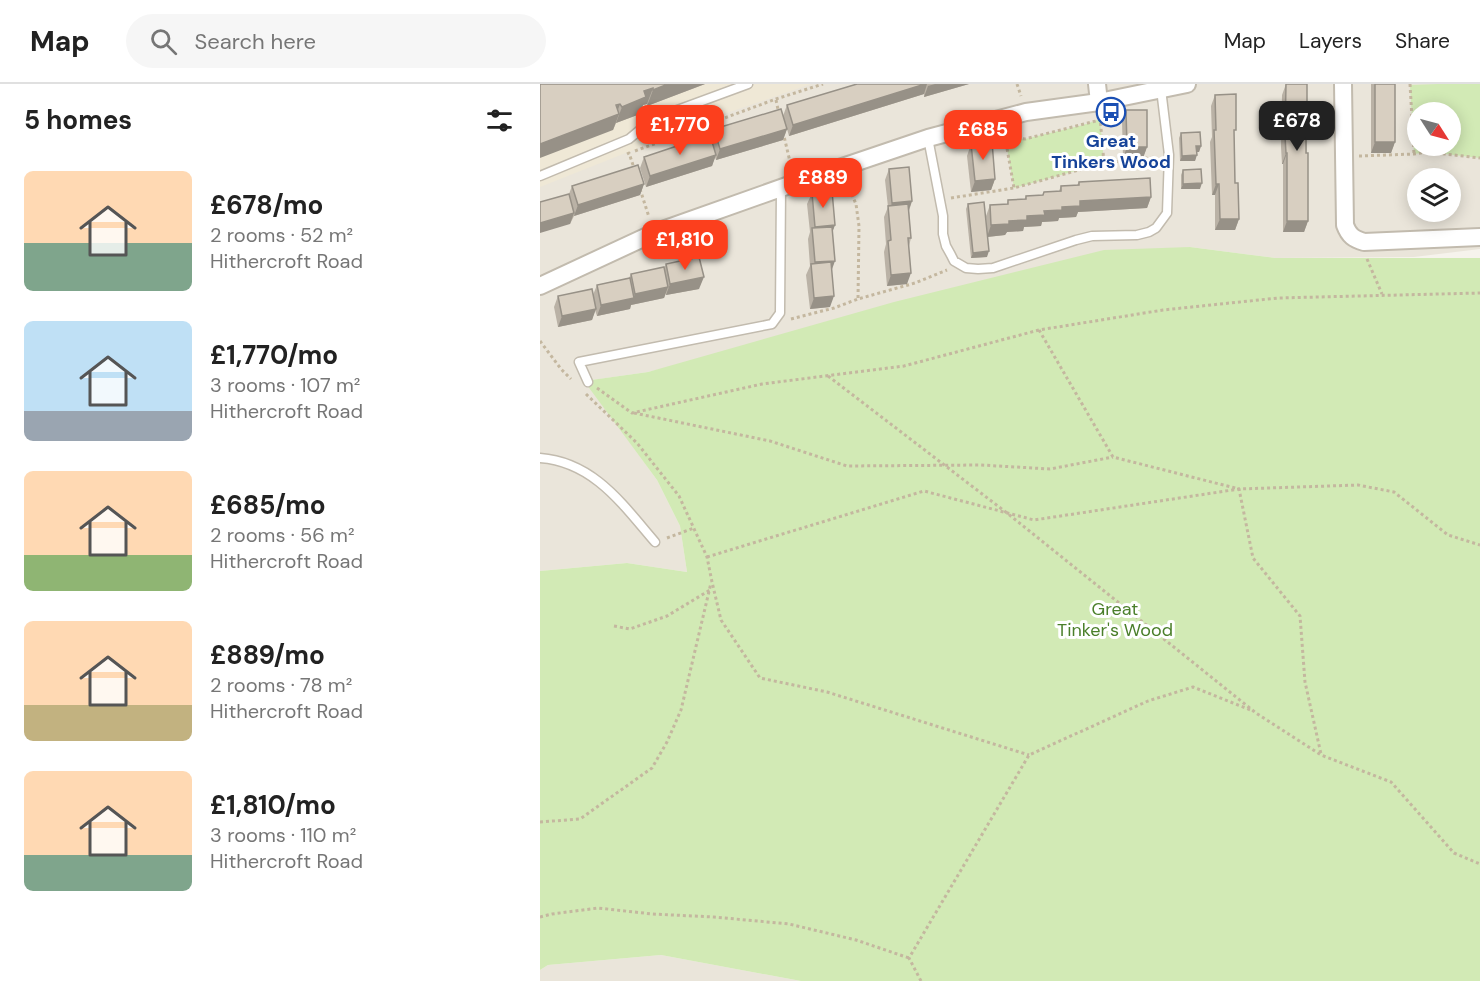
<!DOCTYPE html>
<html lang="en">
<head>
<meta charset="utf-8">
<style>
	:root { --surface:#fff; --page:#f6f6f6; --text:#222; --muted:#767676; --line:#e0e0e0; --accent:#fc3f1d }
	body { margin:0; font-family:"DM Sans",sans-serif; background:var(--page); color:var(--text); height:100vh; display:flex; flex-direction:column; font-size:22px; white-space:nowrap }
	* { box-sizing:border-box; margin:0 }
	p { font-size:20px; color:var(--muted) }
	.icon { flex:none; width:33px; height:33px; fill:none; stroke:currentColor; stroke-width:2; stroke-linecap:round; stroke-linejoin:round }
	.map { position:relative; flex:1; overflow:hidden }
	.drawer { display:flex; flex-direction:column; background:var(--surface); width:540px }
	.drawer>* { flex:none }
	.needle { width:39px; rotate:126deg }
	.controls { position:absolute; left:867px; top:18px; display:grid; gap:12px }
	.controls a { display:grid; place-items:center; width:54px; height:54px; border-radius:50%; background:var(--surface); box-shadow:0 3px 15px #0003; font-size:30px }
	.price { position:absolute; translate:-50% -51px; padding:0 14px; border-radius:12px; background:var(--accent); color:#fff; font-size:20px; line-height:39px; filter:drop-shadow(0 2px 3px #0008) }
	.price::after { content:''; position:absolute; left:50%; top:36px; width:18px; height:14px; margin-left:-9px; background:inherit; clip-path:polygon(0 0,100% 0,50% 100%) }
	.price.current { background:#222; color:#fff }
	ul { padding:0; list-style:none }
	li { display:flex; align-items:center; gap:18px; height:150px; padding:0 24px }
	li span { display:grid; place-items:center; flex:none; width:168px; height:120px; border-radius:9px; color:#555 }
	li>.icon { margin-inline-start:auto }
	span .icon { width:72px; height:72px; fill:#fffc; stroke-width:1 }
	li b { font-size:26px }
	h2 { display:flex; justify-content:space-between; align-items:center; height:72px; padding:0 24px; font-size:26px }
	header { display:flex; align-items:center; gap:36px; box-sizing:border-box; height:84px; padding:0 30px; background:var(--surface); border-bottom:2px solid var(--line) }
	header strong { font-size:28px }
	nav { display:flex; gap:33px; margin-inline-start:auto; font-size:21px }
	.search { width:420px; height:54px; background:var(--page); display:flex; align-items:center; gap:15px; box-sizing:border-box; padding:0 21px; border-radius:33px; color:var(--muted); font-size:22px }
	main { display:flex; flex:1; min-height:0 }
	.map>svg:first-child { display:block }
</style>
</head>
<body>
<header>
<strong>Map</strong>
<div class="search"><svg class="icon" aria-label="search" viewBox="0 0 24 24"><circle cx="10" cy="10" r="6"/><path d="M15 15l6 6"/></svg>Search here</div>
<nav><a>Map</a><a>Layers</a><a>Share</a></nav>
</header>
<main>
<section class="drawer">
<h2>5 homes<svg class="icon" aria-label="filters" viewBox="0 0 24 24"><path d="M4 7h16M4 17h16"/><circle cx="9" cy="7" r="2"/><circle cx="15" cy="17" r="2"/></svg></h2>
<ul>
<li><span style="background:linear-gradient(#ffd9b3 60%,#7fa58c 0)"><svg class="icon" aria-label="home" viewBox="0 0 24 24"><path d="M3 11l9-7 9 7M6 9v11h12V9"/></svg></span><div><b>£678/mo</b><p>2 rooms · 52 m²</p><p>Hithercroft Road</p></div></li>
<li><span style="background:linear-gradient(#bfe0f5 75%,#9aa5b1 0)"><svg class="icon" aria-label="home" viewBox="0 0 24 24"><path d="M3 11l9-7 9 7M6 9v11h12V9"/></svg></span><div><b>£1,770/mo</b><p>3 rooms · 107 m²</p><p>Hithercroft Road</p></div></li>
<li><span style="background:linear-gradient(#ffd9b3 70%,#8fb573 0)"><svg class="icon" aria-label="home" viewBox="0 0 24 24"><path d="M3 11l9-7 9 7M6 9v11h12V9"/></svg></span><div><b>£685/mo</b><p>2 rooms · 56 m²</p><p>Hithercroft Road</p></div></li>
<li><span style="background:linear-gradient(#ffd9b3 70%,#c2b280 0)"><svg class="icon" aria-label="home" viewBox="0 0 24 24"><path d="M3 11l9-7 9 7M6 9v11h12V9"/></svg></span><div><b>£889/mo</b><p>2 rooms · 78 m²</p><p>Hithercroft Road</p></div></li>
<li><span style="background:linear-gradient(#ffd9b3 70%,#7fa58c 0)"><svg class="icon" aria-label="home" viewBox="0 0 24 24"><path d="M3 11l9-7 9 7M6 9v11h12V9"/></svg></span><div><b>£1,810/mo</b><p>3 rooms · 110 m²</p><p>Hithercroft Road</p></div></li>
</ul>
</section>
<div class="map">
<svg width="940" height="897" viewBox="0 0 940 897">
	<rect width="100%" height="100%" fill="#f6f3ec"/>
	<g fill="#eae5da" fill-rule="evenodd">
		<path d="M0,0H940V165L874,173L735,174L650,163L108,288L45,297L117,396L140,442L147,488L87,479L0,487ZM878,28H910V62H878ZM878,94H910V128H878Z"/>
		<polygon points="121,871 261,897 0,897 0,886 8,881"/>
	</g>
	<polygon fill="#efe8d6" points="0,0 271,0 184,30 0,103"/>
	<g fill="#d2eab5" fill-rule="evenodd">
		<path d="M898,0H940V74L888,68L874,70L870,1ZM910,28V62H878V28Z"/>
		<polygon points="560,35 564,79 474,104 465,53 485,55 543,41"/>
		<polygon points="650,163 735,174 940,174 940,897 261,897 121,871 8,881 0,886 0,487 87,479 147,488 140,442 117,396 44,297 108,288 354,218 564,166"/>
	</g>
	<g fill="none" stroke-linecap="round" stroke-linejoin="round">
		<g stroke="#c2bbae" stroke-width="11">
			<g id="service">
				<polyline points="388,54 403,132 403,150 406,162 411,171 414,177 426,184 438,185 453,184 536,156 552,152 597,151 609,148 616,144 627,129 629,71 621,5"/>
				<polyline points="0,92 89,55 113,35 208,0"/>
				<polyline points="48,298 39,278 232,240 240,229 241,105"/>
				<path d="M0,374C54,378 83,421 115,458"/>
			</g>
		</g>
		<g stroke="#c2bbae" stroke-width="20">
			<g id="minor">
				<polyline points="557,0 559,18"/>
				<path d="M803,0L805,141C809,152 814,155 824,158L940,153"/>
				<polyline points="0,202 114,149 255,99 388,54 486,28 559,18 647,0"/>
			</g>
		</g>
		<g stroke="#c4b79f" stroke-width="3" stroke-dasharray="3 3" stroke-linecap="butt">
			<polyline points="477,0 481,12"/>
			<polyline points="870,0 874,70"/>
			<polyline points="236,16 239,30"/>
			<polyline points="560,33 564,79"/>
			<polyline points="243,48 251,82"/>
			<polyline points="465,53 485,55 556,37"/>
			<polyline points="465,53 474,104"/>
			<polyline points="95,67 236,15 283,0"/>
			<polyline points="87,70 89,69 94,84"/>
			<polyline points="819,72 874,70 888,68 940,74"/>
			<polyline points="307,99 316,120 319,142 318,215"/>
			<polyline points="100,105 109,133"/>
			<polyline points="411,114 474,104 564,79 616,73"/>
			<polyline points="827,175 842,210"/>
			<polyline points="251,235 294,224 318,215 375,199 407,186"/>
			<polyline points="499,246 573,373 699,405 713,474 760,532 765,598 781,670"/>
			<polyline points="0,257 21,285 31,295"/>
			<polyline points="288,292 467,429 716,629 781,671 851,698 914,769 940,780"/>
			<polyline points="57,304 92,329 222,300 364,282 499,246 623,226 738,214 940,209"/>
			<polyline points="46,310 97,359 139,412 167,473 172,498 181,536 220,594 287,608 489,671"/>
			<polyline points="94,329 230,357 307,382 441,381 510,385 573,373"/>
			<polyline points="127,454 154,444"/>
			<polyline points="167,473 384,407 494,436 699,405 818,401 854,408 908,451 940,461"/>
			<polyline points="74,542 90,545 127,532 170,506"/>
			<polyline points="0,738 40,735 112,684 127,658 141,626 171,499"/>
			<polyline points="0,833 12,830 58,824 112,830 174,833 249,840 316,856 369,874"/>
			<polyline points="381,897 369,874 489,671 608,617 653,603 713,627"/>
		</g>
		<use href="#service" stroke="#fff" stroke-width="8"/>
		<use href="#minor" stroke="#fff" stroke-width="16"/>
	</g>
	<g fill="#bab2a6">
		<polygon points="0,0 165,0 107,22 107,20 103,21 100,30 76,39 73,46"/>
		<polygon points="317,0 429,0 384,13 384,10 249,52 247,45 243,56 176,76 175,73 172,82 106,103 100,84 104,73 171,54 174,45 243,32 247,21"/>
		<polygon points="746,0 767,34 766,37 768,137 764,148 743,148 743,80 742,80 741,63 742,11"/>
		<polygon points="831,0 855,0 855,58 851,69 831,69"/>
		<polygon points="675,11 694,52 695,99 699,135 695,146 675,146 675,111 672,111 670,58 672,53 671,22"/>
		<polygon points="586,26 607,63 603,74 583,74 582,37"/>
		<polygon points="641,49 661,62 659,68 657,68 655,77 640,77 639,54"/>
		<polygon points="431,60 455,95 451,106 431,108 427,72"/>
		<polygon points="349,85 372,117 369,127 371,154 369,162 367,200 347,202 344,168 346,160 344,133 348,123 345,96"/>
		<polygon points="643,86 660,105 641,105 641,91"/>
		<polygon points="539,98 611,113 607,124 538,128 536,133 519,134 518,137 502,138 501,142 484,143 483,147 467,148 465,151 447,153 446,132 450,121 467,120 468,116 484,116 486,112 503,111 504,108 519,107 521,102 537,101"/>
		<polygon points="104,100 100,111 34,132 30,140 29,110 32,102"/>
		<polygon points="272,109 295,141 292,148 290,223 270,225 266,191 270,182 268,155 270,148 267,120"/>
		<polygon points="428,120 447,173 431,174 426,125"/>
		<polygon points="126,180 159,205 126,211 126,209 124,214 91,221 90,225 57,232 55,226 52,236 18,243 14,223 18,212 53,211 57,201 89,194 91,190 124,185"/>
	</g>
	<g fill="#979187">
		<polygon points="128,0 165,0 107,22 113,6"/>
		<polygon points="385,0 387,0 384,10 249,52 253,41"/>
		<polygon points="395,0 429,0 384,13 388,2"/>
		<polygon points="113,4 107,20 103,21 100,30 76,39 82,23 104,7"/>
		<polygon points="80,20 76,31 79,30 73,46 0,74 0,60"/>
		<polygon points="247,45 243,56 176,76 180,65"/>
		<polygon points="835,58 855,58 851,69 831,69"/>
		<polygon points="656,62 661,62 659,68 654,68"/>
		<polygon points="587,63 607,63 603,74 583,74"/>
		<polygon points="746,69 747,69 743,80 742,80"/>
		<polygon points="176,71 172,82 106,103 110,92"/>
		<polygon points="657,71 655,77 640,77 642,72"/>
		<polygon points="455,95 451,106 431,108 435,97"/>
		<polygon points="662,99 660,105 641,105 643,100"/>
		<polygon points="104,100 100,111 34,132 38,121"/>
		<polygon points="676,100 679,100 675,111 672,111"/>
		<polygon points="611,113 607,124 538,128 536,133 519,134 518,137 502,138 501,142 484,143 483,147 467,148 465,151 447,153 451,141 522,123 540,117"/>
		<polygon points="372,117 368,128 348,130 352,119"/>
		<polygon points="34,129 30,140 0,149 0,139"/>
		<polygon points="680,135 699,135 695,146 675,146"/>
		<polygon points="747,137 768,137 764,148 743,148"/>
		<polygon points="295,141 291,152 272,150 275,143"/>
		<polygon points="449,167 447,173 431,174 433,169"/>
		<polygon points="295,177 291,188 271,188 275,178"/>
		<polygon points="371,189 367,200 347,202 351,191"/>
		<polygon points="164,193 159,205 126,211 130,200"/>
		<polygon points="128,203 124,214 91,221 90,225 57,232 61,221 93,214 95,210"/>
		<polygon points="294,212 290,223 270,225 274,214"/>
		<polygon points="56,225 52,236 18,243 22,232"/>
	</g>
	<g fill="#d8cfc1" stroke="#979187" stroke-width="1.5">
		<polygon points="0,0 128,0 113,6 113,4 104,7 106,13 82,23 80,20 76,21 79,30 0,60"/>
		<polygon points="317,0 385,0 253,41 247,21"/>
		<polygon points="746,0 767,0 767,34 766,34 766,69 768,69 768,137 747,137 747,69 746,69 745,52"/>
		<rect x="835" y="0" width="20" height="58"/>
		<polygon points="696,10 696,46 694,46 695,99 698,99 699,135 680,135 679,100 676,100 674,46 676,46 675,11"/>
		<polygon points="241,25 247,45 180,65 174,45"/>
		<polygon points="586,26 607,26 607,63 587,63"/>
		<polygon points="660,48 661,62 656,62 657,71 642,72 641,49"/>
		<polygon points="170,51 176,71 110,92 104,73"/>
		<polygon points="452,58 455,95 435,97 431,60"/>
		<polygon points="98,81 104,100 38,121 32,102"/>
		<polygon points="369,83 372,117 352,119 349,85"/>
		<polygon points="661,85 662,99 643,100 643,86"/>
		<polygon points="610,94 611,113 540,117 540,122 522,123 522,126 504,127 505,131 487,132 487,136 469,137 469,140 451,141 450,121 468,120 468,116 486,115 486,112 503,111 504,108 521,107 521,102 539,101 539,98"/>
		<polygon points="292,107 295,141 275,143 272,109"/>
		<polygon points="29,110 34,129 0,139 0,118"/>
		<polygon points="444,118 449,167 433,169 428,120"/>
		<polygon points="368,120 371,154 368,154 371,189 351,191 348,157 351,156 348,122"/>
		<polygon points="292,143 295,177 275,178 272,144"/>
		<polygon points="159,173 164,193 130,200 126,180"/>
		<polygon points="291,178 294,212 274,214 271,180"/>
		<polygon points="124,183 128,203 95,210 91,190"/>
		<polygon points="90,194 94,214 61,221 57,201"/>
		<polygon points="52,205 56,225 22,232 18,212"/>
	</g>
	<defs>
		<g id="bus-ring" transform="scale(1.5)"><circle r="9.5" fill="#fff" stroke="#1a4fb4" stroke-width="1.5"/><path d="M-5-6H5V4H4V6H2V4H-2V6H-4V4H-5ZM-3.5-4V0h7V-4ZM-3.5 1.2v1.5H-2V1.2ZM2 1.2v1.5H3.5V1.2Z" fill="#1a4fb4"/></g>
	</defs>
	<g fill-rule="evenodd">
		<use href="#bus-ring" x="571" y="28"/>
	</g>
	<g text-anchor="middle" stroke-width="6" stroke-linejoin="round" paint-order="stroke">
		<g font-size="18" font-weight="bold" fill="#164399" stroke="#fff">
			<text x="571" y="63">Great<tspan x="571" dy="21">Tinkers Wood</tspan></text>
		</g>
		<g font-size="18" fill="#4a7f2a" stroke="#fff">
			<text x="575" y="531">Great<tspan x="575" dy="21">Tinker's Wood</tspan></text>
		</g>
	</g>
</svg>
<div class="controls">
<a><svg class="needle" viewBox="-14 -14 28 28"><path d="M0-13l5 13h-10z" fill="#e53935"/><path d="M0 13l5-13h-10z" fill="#767676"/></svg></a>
<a><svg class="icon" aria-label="layers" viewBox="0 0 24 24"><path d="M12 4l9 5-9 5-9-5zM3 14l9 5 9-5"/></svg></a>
</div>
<b class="price current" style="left:757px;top:68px">£678</b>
<b class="price" style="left:140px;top:72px">£1,770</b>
<b class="price" style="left:443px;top:77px">£685</b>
<b class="price" style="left:283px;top:125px">£889</b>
<b class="price" style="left:145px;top:187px">£1,810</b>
</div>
</main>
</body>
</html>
